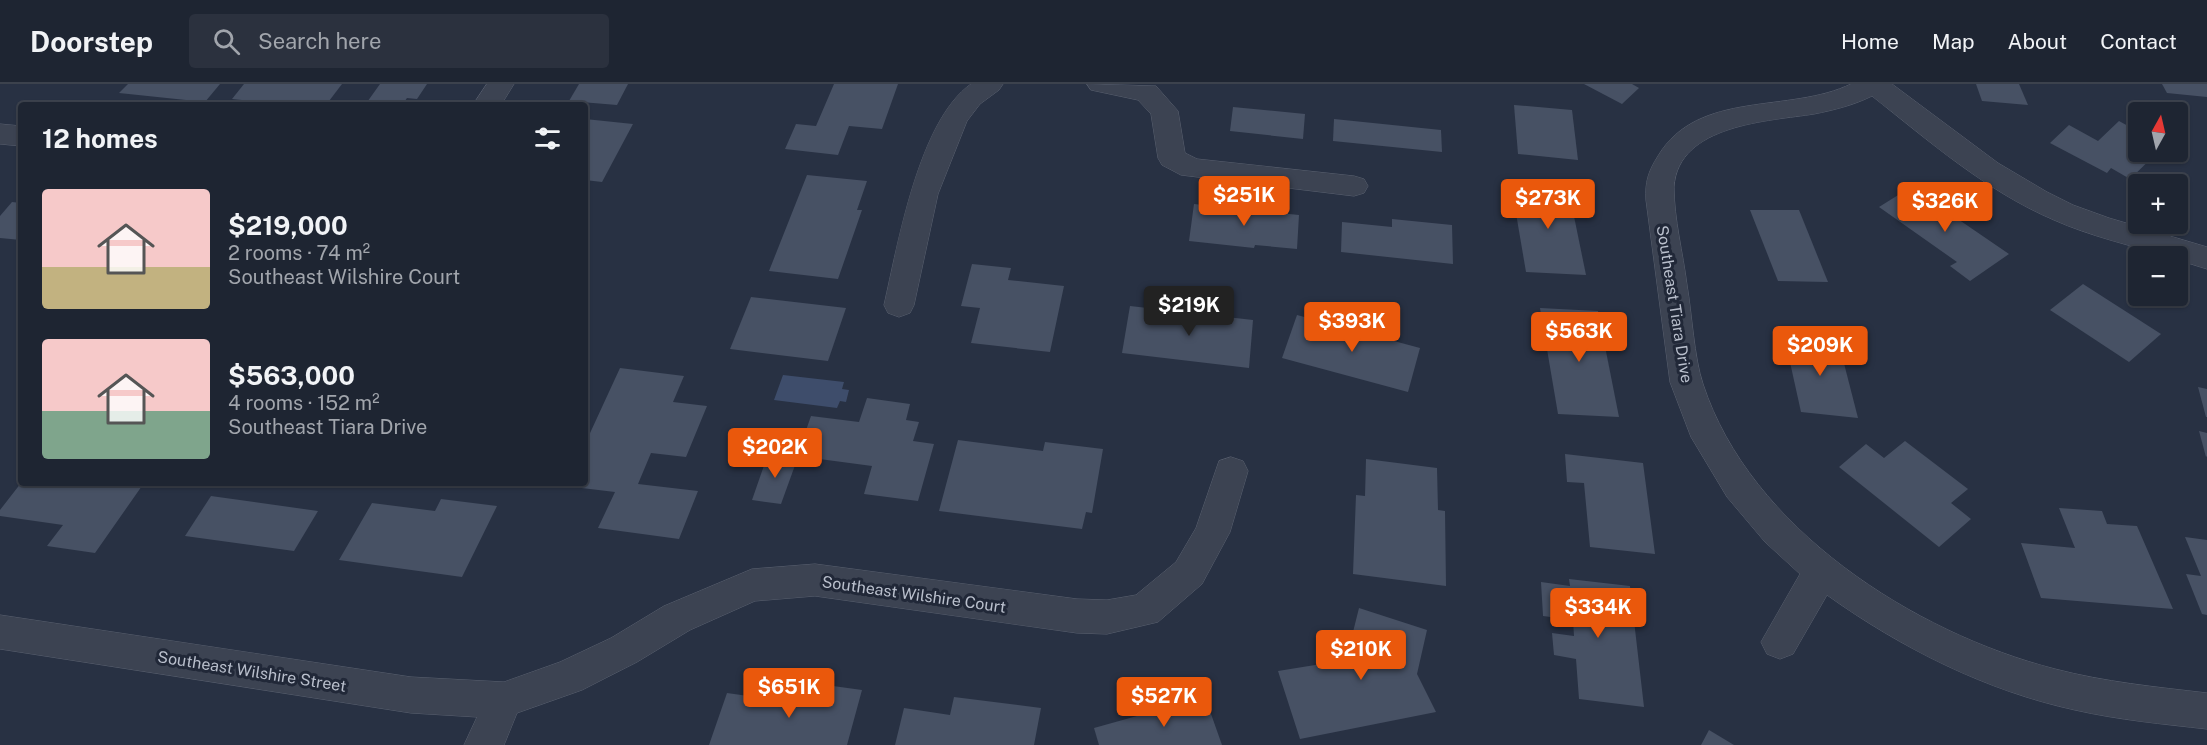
<!DOCTYPE html>
<html lang="en">
<head>
<meta charset="utf-8">
<style>
	:root { --surface:#1e2532; --page:#2b313e; --text:#f1f3f6; --muted:#a1a5ac; --line:#3c424d; --accent:#ea580c }
	body { margin:0; font-family:"Public Sans",sans-serif; background:var(--page); color:var(--text); height:100vh; display:flex; flex-direction:column; font-size:22px; white-space:nowrap }
	* { box-sizing:border-box; margin:0 }
	p { font-size:20px; color:var(--muted) }
	.icon { flex:none; width:33px; height:33px; fill:none; stroke:currentColor; stroke-width:2; stroke-linecap:round; stroke-linejoin:round }
	.map { position:relative; flex:1; overflow:hidden }
	.side { position:absolute; left:18px; top:18px; width:570px; height:384px; display:flex; flex-direction:column; background:var(--surface); border-radius:6px; box-shadow:0 2px 4px #0004,0 0 0 2px var(--line) }
	.side>* { flex:none }
	.needle { width:39px; rotate:8deg }
	.tools { position:absolute; left:2128px; top:18px; display:grid; gap:12px }
	.tools a { display:grid; place-items:center; width:60px; height:60px; border-radius:6px; background:var(--surface); box-shadow:0 2px 4px #0004,0 0 0 2px var(--line); font-size:30px }
	.price { position:absolute; translate:-50% -51px; padding:0 14px; border-radius:6px; background:var(--accent); color:#fff; font-size:20px; line-height:39px; filter:drop-shadow(0 2px 3px #0008) }
	.price::after { content:''; position:absolute; left:50%; top:36px; width:18px; height:14px; margin-left:-9px; background:inherit; clip-path:polygon(0 0,100% 0,50% 100%) }
	.price.active { background:#222; color:#fff }
	ul { padding:0; list-style:none }
	li { display:flex; align-items:center; gap:18px; height:150px; padding:0 24px }
	li span { display:grid; place-items:center; flex:none; width:168px; height:120px; border-radius:6px; color:#555 }
	li>.icon { margin-inline-start:auto }
	span .icon { width:72px; height:72px; fill:#fffc; stroke-width:1 }
	li b { font-size:26px }
	h2 { display:flex; justify-content:space-between; align-items:center; height:72px; padding:0 24px; font-size:26px }
	header { display:flex; align-items:center; gap:36px; box-sizing:border-box; height:84px; padding:0 30px; background:var(--surface); border-bottom:2px solid var(--line) }
	header strong { font-size:28px }
	nav { display:flex; gap:33px; margin-inline-start:auto; font-size:21px }
	.search { width:420px; height:54px; background:var(--page); display:flex; align-items:center; gap:15px; box-sizing:border-box; padding:0 21px; border-radius:6px; color:var(--muted); font-size:22px }
	.map>svg:first-child { display:block }
</style>
</head>
<body>
<header>
<strong>Doorstep</strong>
<div class="search"><svg class="icon" aria-label="search" viewBox="0 0 24 24"><circle cx="10" cy="10" r="6"/><path d="M15 15l6 6"/></svg>Search here</div>
<nav><a>Home</a><a>Map</a><a>About</a><a>Contact</a></nav>
</header>
<div class="map">
<svg width="2207" height="661" viewBox="0 0 2207 661">
	<rect width="100%" height="100%" fill="#283143"/>
	<polygon fill="#3e4d6b" points="783,291 844,298 842,305 849,306 846,318 840,317 837,324 774,316"/>
	<g fill="#475164">
		<polygon points="128,0 220,0 205,18 119,9"/>
		<polygon points="244,0 342,0 326,21 292,21 232,15"/>
		<polygon points="380,0 427,0 417,15 407,14 402,21 365,21"/>
		<polygon points="579,0 628,0 617,21 569,17"/>
		<polygon points="834,0 898,0 882,45 849,42 838,71 785,65 796,40 816,42"/>
		<polygon points="1584,0 1632,0 1639,4 1622,20"/>
		<polygon points="1976,0 2019,0 2028,21 1982,17"/>
		<polygon points="2162,0 2207,0 2207,13 2167,9"/>
		<polygon points="1514,21 1572,26 1578,76 1518,70"/>
		<polygon points="1233,23 1305,30 1303,55 1230,47"/>
		<polygon points="585,35 633,40 602,98 585,96"/>
		<polygon points="1334,35 1441,46 1442,68 1333,57"/>
		<polygon points="2119,37 2139,48 2139,68 2158,68 2130,95 2111,84 2107,89 2050,59 2069,41 2098,57"/>
		<polygon points="807,91 867,97 857,126 862,126 838,195 769,187"/>
		<polygon points="1511,100 1568,103 1586,191 1526,188"/>
		<polygon points="1911,103 2009,170 1970,197 1950,182 1957,178 1879,123"/>
		<polygon points="12,118 21,119 21,156 0,154 0,132"/>
		<polygon points="1194,120 1299,131 1297,165 1255,161 1254,164 1189,157"/>
		<polygon points="1750,126 1799,126 1828,198 1778,197"/>
		<polygon points="1392,135 1452,141 1453,180 1341,168 1342,138 1392,143"/>
		<polygon points="972,180 1011,184 1008,196 1064,202 1050,268 971,259 980,224 961,222"/>
		<polygon points="2083,200 2161,250 2129,278 2050,226"/>
		<polygon points="751,213 846,224 828,277 730,265"/>
		<polygon points="1130,222 1253,236 1249,284 1122,269"/>
		<polygon points="1540,224 1598,227 1619,333 1558,330"/>
		<polygon points="1297,231 1420,264 1408,308 1282,274"/>
		<polygon points="1784,251 1838,256 1858,334 1801,328"/>
		<polygon points="620,284 684,292 673,318 707,322 686,373 651,369 638,400 698,407 679,455 598,444 615,408 565,402 567,399 585,399 585,360"/>
		<polygon points="2198,303 2207,305 2207,333 2206,333"/>
		<polygon points="867,314 910,320 906,336 919,338 913,357 934,360 918,417 864,410 872,382 797,372 811,332 859,338"/>
		<polygon points="2199,347 2207,349 2207,372 2206,373"/>
		<polygon points="958,356 1043,367 1045,358 1103,365 1092,429 1086,428 1082,445 939,427"/>
		<polygon points="1905,357 1968,405 1951,419 1971,435 1939,463 1839,383 1866,360 1884,374"/>
		<polygon points="768,370 798,373 781,420 752,416"/>
		<polygon points="1565,370 1643,379 1655,470 1590,463 1584,399 1567,398"/>
		<polygon points="1366,375 1437,384 1438,426 1445,427 1446,502 1353,490 1356,411 1365,412"/>
		<polygon points="21,399 144,399 95,469 47,462 63,441 0,432 0,426"/>
		<polygon points="211,412 318,427 294,467 185,452"/>
		<polygon points="441,415 497,422 462,493 339,476 372,419 435,427"/>
		<polygon points="2059,424 2102,427 2107,440 2137,442 2173,525 2041,514 2021,459 2075,464"/>
		<polygon points="2185,453 2207,456 2207,531 2202,530 2186,490 2201,492"/>
		<polygon points="1569,495 1630,502 1644,623 1579,615 1576,575 1554,571 1552,549 1574,552 1573,536 1543,532 1541,498 1570,502"/>
		<polygon points="1359,524 1427,546 1417,590 1436,628 1300,655 1278,587 1346,576"/>
		<polygon points="804,598 862,606 847,661 709,661 727,609 798,619"/>
		<polygon points="954,613 1041,624 1034,661 895,661 904,624 950,631"/>
		<polygon points="1205,613 1222,661 1099,661 1094,644"/>
		<polygon points="1709,646 1734,661 1701,661"/>
	</g>
	<g fill="none" stroke-linecap="round" stroke-linejoin="round">
		<g stroke="#5a6170" stroke-width="1">
			<g id="street">
				<polygon points="487,0 514,0 501,21 473,21"/>
				<path d="M971,0H1003L999,6L980,20L967,37L938,110L914,221L910,229L899,233L888,229L884,221C898,160 919,36 971,0Z"/>
				<polygon points="1087,0 1156,2 1178,27 1185,69 1197,75 1354,92 1364,95 1368,102 1364,109 1354,112 1181,91 1162,81 1158,74 1151,30 1138,16 1091,6"/>
				<path d="M1851,0H1892L1998,79L2047,108L2073,121L2109,134L2207,163V185L2178,176V172H2167C2129,161 2090,152 2054,136C1986,107 1929,57 1872,12C1854,21 1834,26 1814,30C1770,37 1678,40 1674,103C1674,135 1683,169 1687,201C1692,230 1694,273 1703,300C1750,444 1914,549 2055,585C2105,598 2156,603 2207,609V645C2163,640 2119,636 2075,626C1987,607 1901,564 1827,511L1793,570L1780,575L1767,570L1761,558L1800,490L1765,458L1727,413L1691,353L1670,298L1646,116C1645,98 1648,88 1658,72C1698,5 1790,30 1851,0Z"/>
				<polygon points="0,40 21,42 21,62 0,60"/>
				<polygon points="1231,373 1243,377 1248,387 1230,448 1202,500 1158,538 1107,550 1077,549 815,512 755,517 690,546 637,578 582,606 517,629 504,661 464,661 477,633 411,629 0,565 0,531 411,593 504,598 560,578 611,554 664,522 752,485 815,480 1077,515 1107,516 1136,511 1176,478 1196,444 1219,377"/>
			</g>
		</g>
		<use href="#street" fill="#3c4352" fill-rule="evenodd"/>
	</g>
	<g text-anchor="middle" stroke-width="6" stroke-linejoin="round" paint-order="stroke">
		<g font-size="16" fill="#b9bfcc" stroke="#212838">
			<text transform="translate(1675 220) rotate(81)" y="6">Southeast Tiara Drive</text>
			<text transform="translate(914 510) rotate(8)" y="6">Southeast Wilshire Court</text>
			<text transform="translate(252 587) rotate(9)" y="6">Southeast Wilshire Street</text>
		</g>
	</g>
</svg>
<div class="tools">
<a><svg class="needle" viewBox="-14 -14 28 28"><path d="M0-13l5 13h-10z" fill="#e53935"/><path d="M0 13l5-13h-10z" fill="#a1a5ac"/></svg></a>
<a>+</a>
<a>−</a>
</div>
<b class="price" style="left:1244px;top:143px">$251K</b>
<b class="price" style="left:1548px;top:146px">$273K</b>
<b class="price" style="left:1945px;top:149px">$326K</b>
<b class="price active" style="left:1189px;top:253px">$219K</b>
<b class="price" style="left:1352px;top:269px">$393K</b>
<b class="price" style="left:1579px;top:279px">$563K</b>
<b class="price" style="left:1820px;top:293px">$209K</b>
<b class="price" style="left:775px;top:395px">$202K</b>
<b class="price" style="left:1598px;top:555px">$334K</b>
<b class="price" style="left:1361px;top:597px">$210K</b>
<b class="price" style="left:789px;top:635px">$651K</b>
<b class="price" style="left:1164px;top:644px">$527K</b>
<section class="side">
<h2>12 homes<svg class="icon" aria-label="filters" viewBox="0 0 24 24"><path d="M4 7h16M4 17h16"/><circle cx="9" cy="7" r="2"/><circle cx="15" cy="17" r="2"/></svg></h2>
<ul>
<li><span style="background:linear-gradient(#f6c9c9 65%,#c2b280 0)"><svg class="icon" aria-label="home" viewBox="0 0 24 24"><path d="M3 11l9-7 9 7M6 9v11h12V9"/></svg></span><div><b>$219,000</b><p>2 rooms · 74 m²</p><p>Southeast Wilshire Court</p></div></li>
<li><span style="background:linear-gradient(#f6c9c9 60%,#7fa58c 0)"><svg class="icon" aria-label="home" viewBox="0 0 24 24"><path d="M3 11l9-7 9 7M6 9v11h12V9"/></svg></span><div><b>$563,000</b><p>4 rooms · 152 m²</p><p>Southeast Tiara Drive</p></div></li>
</ul>
</section>
</div>
</body>
</html>
